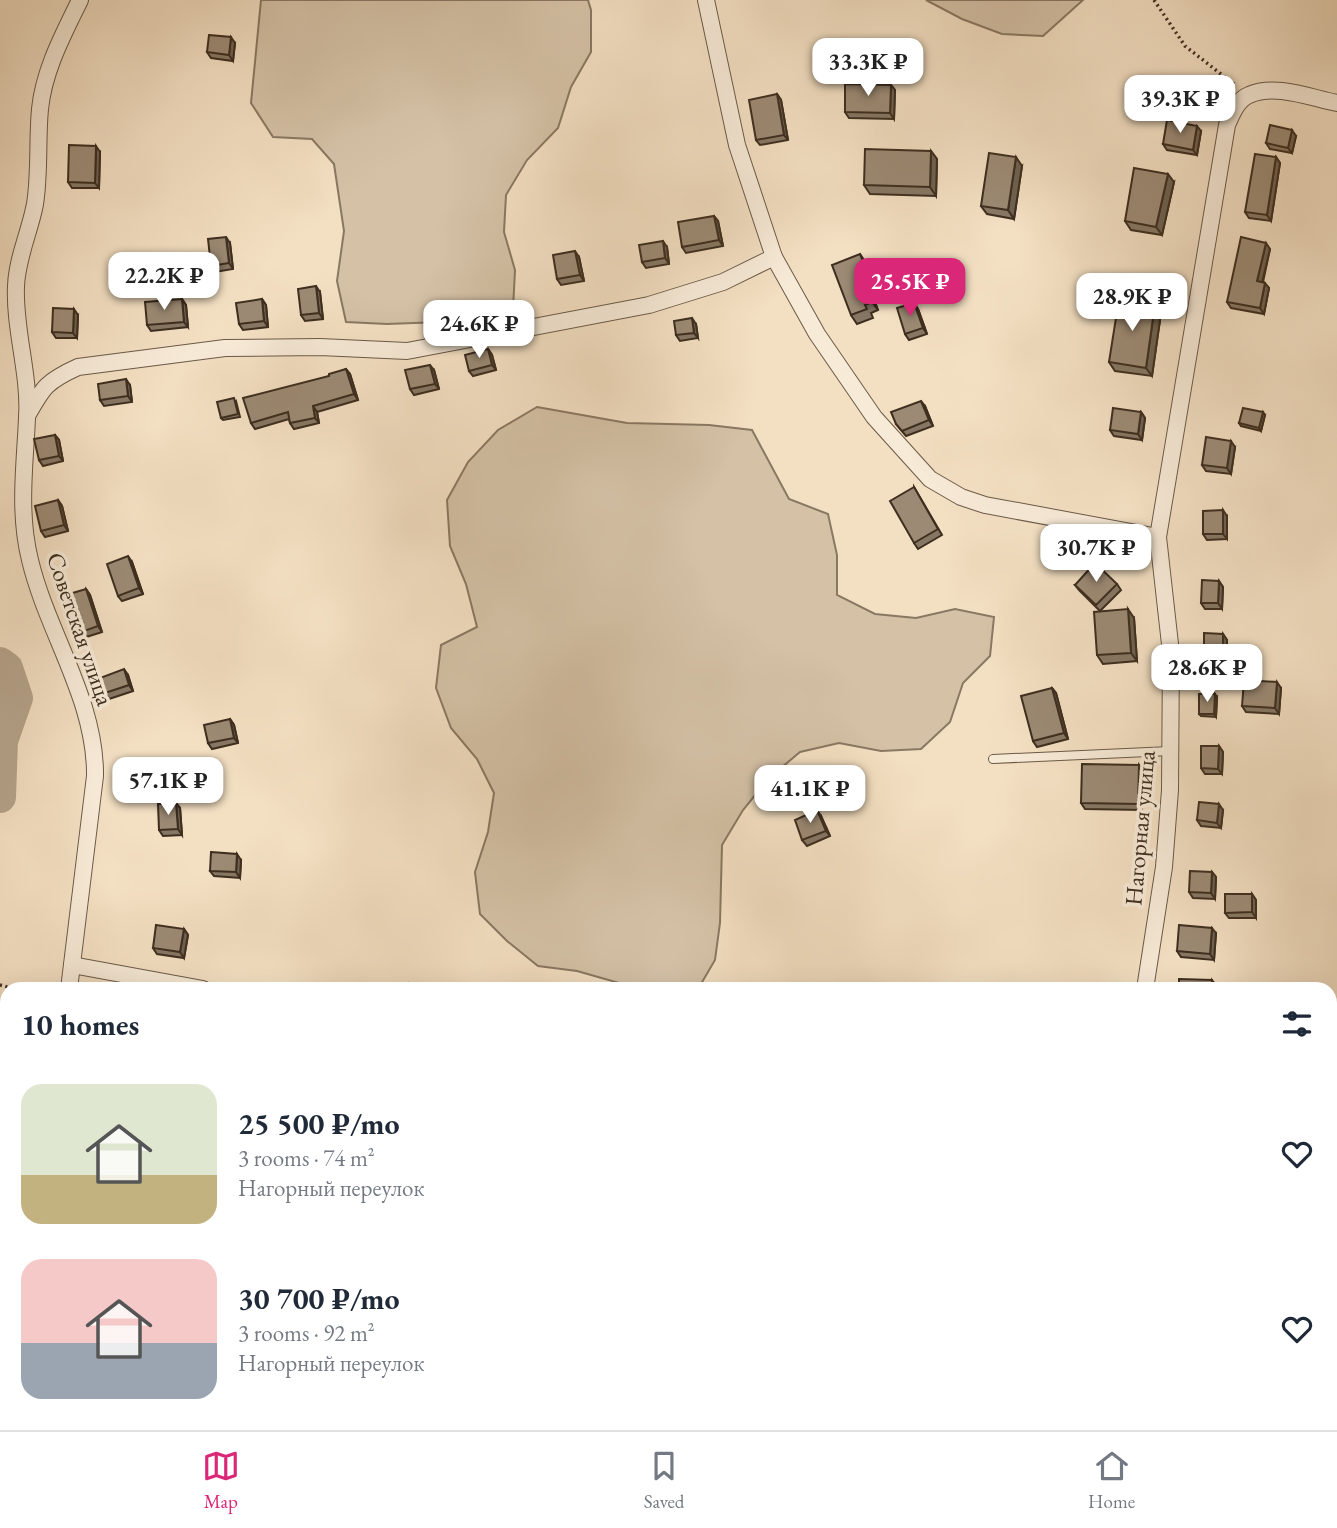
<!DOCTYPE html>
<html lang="en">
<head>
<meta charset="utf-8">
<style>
	:root { --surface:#fff; --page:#f6f6f7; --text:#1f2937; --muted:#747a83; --line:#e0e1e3; --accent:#db2777 }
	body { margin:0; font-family:"EB Garamond",serif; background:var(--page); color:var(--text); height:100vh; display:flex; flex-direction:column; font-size:26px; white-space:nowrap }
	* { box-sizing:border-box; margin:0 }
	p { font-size:23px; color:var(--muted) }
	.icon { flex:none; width:38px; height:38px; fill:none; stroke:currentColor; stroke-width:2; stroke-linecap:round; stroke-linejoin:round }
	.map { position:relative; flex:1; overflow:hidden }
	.sheet { position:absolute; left:0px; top:982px; width:1337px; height:450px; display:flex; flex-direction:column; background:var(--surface); border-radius:21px 21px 0 0; box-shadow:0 7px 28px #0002 }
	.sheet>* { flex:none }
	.price { position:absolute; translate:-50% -60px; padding:0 16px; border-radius:14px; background:#fff; color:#222; font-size:23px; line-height:46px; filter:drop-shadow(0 2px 4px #0008) }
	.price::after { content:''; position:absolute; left:50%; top:42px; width:21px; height:16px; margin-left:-10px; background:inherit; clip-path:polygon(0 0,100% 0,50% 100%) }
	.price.on { background:var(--accent); color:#fff }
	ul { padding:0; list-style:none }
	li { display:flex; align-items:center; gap:21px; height:175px; padding:0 21px }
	li span { display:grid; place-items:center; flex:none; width:196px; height:140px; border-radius:21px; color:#555 }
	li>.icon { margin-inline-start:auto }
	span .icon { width:84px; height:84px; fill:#fffc; stroke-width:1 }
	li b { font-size:30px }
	h2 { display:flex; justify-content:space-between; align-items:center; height:84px; padding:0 21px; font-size:30px }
	.tab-bar { display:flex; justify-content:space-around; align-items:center; height:98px; border-top:2px solid var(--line); background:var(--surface); font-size:19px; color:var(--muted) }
	.tab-bar a { display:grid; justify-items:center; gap:4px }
	.tab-bar .on { color:var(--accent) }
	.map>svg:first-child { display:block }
</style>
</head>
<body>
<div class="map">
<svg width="1337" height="1430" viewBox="0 0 1337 1430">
	<rect width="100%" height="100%" fill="#f3dfc2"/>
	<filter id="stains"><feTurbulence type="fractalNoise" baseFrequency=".00286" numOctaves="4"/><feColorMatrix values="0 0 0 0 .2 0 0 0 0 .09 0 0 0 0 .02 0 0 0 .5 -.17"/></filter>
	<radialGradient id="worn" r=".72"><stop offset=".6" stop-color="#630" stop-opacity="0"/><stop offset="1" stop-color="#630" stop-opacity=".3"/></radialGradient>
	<g fill="#d4c1a6" stroke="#897862" stroke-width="2">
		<polygon points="261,0 588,0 591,10 591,52 571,87 558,128 527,160 506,195 504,232 515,270 513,309 469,321 387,324 346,322 337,281 344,231 334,164 312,139 273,137 251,103"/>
		<polygon points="926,0 1083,0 1043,36 1002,34 962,19"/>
		<polygon points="537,407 627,423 709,425 752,430 789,499 828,514 837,555 837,595 875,614 916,618 955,609 994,617 990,656 963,683 950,722 921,749 881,751 839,743 800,752 769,778 743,810 722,845 720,923 715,960 698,989 640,989 577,971 538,966 507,941 480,914 475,872 488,832 494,793 477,759 451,728 436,688 441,645 477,627 466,584 450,546 447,500 468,462 498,430"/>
	</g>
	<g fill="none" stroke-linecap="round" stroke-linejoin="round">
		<polyline stroke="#b5a38b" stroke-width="32" points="0,663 7,668 17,698 2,741 0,797"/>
		<g stroke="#6b5a48" stroke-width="10">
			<g id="service">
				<polyline points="993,759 1170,751"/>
				<polyline points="468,1430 468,1424"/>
			</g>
		</g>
		<g stroke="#6b5a48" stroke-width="18">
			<g id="minor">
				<polyline points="706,0 737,145 774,257 817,334 874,417 930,479 961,497 985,505 1158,537"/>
				<path d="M27,416C43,387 47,381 78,367L225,348L320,347L407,351L649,305L723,282L774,257"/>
				<polyline points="72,965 203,989"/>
				<path d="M69,989L95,776C96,700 47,632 30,560C18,512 25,465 27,418C30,374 14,330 16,286C17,258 30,231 35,204C40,172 37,140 40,109C44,70 63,35 80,0"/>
				<path d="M1145,989L1164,867L1170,790L1171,653L1158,537L1227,125C1232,114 1237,100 1249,95C1275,83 1311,98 1337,103"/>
				<polyline points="135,1424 137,1430"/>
				<polyline points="745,1424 745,1430"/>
				<polyline points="1131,1424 1131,1430"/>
			</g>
		</g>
		<g stroke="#3e2e1f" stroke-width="3.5" stroke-dasharray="2 3.5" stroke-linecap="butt">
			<polyline points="1154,0 1185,46 1235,85"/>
			<polyline points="0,985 15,989"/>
		</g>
		<use href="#service" stroke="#f7ead7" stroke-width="8"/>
		<use href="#minor" stroke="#f7ead7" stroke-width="16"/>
	</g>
	<g fill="#867764" stroke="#3e2e1f" stroke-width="2">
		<polygon points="235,43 233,61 211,58 207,52"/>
		<polygon points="891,85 895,90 894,119 849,118 845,112"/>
		<polygon points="777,94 781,100 788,140 760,145 756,140"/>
		<polygon points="1201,131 1197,155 1167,150 1163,144"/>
		<polygon points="1296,136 1292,153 1270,149 1266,143"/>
		<polygon points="931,151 937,159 936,196 870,194 864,185"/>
		<polygon points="100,152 99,188 72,188 68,182"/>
		<polygon points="1276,157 1280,163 1271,221 1249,218 1245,212"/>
		<polygon points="1022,166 1014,219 987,214 981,206"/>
		<polygon points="1174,182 1162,235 1131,230 1125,221"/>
		<polygon points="714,216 718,221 723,246 686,253 682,247"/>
		<polygon points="230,243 233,269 215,272 211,266"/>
		<polygon points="667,247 669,264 646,268 642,262"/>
		<polygon points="1270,249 1263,282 1269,288 1264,314 1231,308 1227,302"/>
		<polygon points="579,257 584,281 561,285 557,279"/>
		<polygon points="866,263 877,289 871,292 878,310 871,313 873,318 857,324 851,315"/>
		<polygon points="320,292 323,319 305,321 301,315"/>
		<polygon points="182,299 186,305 188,327 151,331 147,325"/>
		<polygon points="262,299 266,305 268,327 243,330 239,324"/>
		<polygon points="914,303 918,309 927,334 909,340 905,334"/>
		<polygon points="1155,304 1161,313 1152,376 1115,371 1109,362"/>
		<polygon points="78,315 77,338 56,338 52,332"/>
		<polygon points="696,324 698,338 680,341 676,335"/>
		<polygon points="488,349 492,355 496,370 473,376 469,371"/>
		<polygon points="346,369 350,374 358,400 317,412 319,423 294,429 290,423 289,419 255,429 251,423 329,376"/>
		<polygon points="434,370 439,389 414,395 410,389"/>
		<polygon points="130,385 132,402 104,406 100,400"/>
		<polygon points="236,401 240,417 223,420 221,418"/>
		<polygon points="925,406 933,426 906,436 896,424"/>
		<polygon points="1141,412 1145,418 1142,440 1114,436 1110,430"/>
		<polygon points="1265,415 1261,431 1241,426 1239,423"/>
		<polygon points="55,435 59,440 63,461 43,466 39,460"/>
		<polygon points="1235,447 1231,474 1206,471 1202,465"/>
		<polygon points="914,487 942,535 918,549 914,543"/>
		<polygon points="58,500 62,506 68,531 45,537 41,531"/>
		<polygon points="1227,516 1227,539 1207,540 1203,534"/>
		<polygon points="132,562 143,594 122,601 118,596"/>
		<polygon points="1219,581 1223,587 1222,609 1205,609 1201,603"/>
		<polygon points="1117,584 1121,590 1100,611 1079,590 1075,585"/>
		<polygon points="86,589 90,595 102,632 83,638 79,633"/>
		<polygon points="1134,618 1137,661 1103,664 1097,655"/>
		<polygon points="1223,634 1227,640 1227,661 1208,661 1204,655"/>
		<polygon points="128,675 133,691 109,699 105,693"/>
		<polygon points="1052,688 1056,693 1068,739 1037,747 1033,741"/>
		<polygon points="1281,688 1279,714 1246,712 1242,706"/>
		<polygon points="1217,697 1216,717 1201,716 1199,714"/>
		<polygon points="230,719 234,725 238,743 212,749 208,743"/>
		<polygon points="1219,746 1223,752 1222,774 1205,774 1201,768"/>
		<polygon points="1139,765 1143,771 1142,810 1085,809 1081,803"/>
		<polygon points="155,771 159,777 161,798 137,800 133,794"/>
		<polygon points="176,803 180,808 182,835 163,836 159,830"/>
		<polygon points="1223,810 1221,828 1201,826 1197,820"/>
		<polygon points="821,816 830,836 807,846 802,840"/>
		<polygon points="241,860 240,878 214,876 210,871"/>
		<polygon points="1212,872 1216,877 1215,899 1193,898 1189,892"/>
		<polygon points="1252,894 1256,900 1256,918 1229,918 1225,913"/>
		<polygon points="184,929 188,935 184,958 157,954 153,948"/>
		<polygon points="1216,933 1214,960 1181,957 1177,951"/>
		<polygon points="7,1033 7,1063 0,1064 0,1034"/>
		<polygon points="1171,1424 1194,1424 1194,1427 1172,1426"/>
	</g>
	<g fill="#6d6151" stroke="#3e2e1f" stroke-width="2">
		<polygon points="231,37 235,43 233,61 229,55"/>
		<polygon points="891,85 895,90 894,119 890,113"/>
		<polygon points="777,94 781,100 788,140 784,135"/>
		<polygon points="1197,126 1201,131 1197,155 1193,150"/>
		<polygon points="1292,130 1296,136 1292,153 1288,148"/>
		<polygon points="96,146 100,152 99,188 95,183"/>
		<polygon points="931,151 937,159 936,196 930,187"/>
		<polygon points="1016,157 1022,166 1014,219 1008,210"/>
		<polygon points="1276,157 1280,163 1271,221 1267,215"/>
		<polygon points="1168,174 1174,182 1162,235 1156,227"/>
		<polygon points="714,216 718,221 723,246 719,240"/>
		<polygon points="226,237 230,243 233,269 229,263"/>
		<polygon points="663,241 667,247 669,264 665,258"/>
		<polygon points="1266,243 1270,249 1261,287 1257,281"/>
		<polygon points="575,251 579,257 584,281 580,275"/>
		<polygon points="860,254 866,263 877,289 871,281"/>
		<polygon points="865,283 871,292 878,310 872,302"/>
		<polygon points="1265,283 1269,288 1264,314 1260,308"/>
		<polygon points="316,286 320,292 323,319 319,313"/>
		<polygon points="182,299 186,305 188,327 184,322"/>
		<polygon points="262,299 266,305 268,327 264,321"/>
		<polygon points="914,303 918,309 927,334 923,328"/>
		<polygon points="1155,304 1161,313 1152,376 1146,368"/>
		<polygon points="74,309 78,315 77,338 73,333"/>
		<polygon points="692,318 696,324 698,338 694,333"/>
		<polygon points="488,349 492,355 496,370 492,365"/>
		<polygon points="430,365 434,370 439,389 435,384"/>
		<polygon points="346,369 350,374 358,400 354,394"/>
		<polygon points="126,379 130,385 132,402 128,396"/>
		<polygon points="921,401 925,406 933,426 929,420"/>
		<polygon points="313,406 317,412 319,423 315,418"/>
		<polygon points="1141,412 1145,418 1142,440 1138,434"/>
		<polygon points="1263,412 1265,415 1261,431 1259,428"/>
		<polygon points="55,435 59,440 63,461 59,456"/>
		<polygon points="1231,441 1235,447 1231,474 1227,468"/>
		<polygon points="58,500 62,506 68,531 64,525"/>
		<polygon points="1223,510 1227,516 1227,539 1223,534"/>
		<polygon points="128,556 132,562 143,594 139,588"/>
		<polygon points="1219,581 1223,587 1222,609 1218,603"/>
		<polygon points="86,589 90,595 102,632 98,626"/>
		<polygon points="1128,609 1134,618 1137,661 1131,653"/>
		<polygon points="1223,634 1227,640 1227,661 1223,656"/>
		<polygon points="124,669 128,675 133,691 129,685"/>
		<polygon points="1277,682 1281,688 1279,714 1275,708"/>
		<polygon points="1052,688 1056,693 1068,739 1064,733"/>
		<polygon points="1215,694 1217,697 1216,717 1214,714"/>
		<polygon points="230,719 234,725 238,743 234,738"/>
		<polygon points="1219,746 1223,752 1222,774 1218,769"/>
		<polygon points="1139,765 1143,771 1142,810 1138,804"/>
		<polygon points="155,771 159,777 161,798 157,792"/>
		<polygon points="176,803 180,808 182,835 178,829"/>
		<polygon points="1219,804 1223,810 1221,828 1217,823"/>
		<polygon points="817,810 821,816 830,836 826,831"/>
		<polygon points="237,854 241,860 240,878 236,872"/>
		<polygon points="1212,872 1216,877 1215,899 1211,893"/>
		<polygon points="1252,894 1256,900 1256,918 1252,912"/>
		<polygon points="1212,928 1216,933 1214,960 1210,954"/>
		<polygon points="184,929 188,935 184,958 180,952"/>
		<polygon points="1212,980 1216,985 1216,989 1212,989"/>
		<polygon points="415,1424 419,1424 419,1430 414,1430"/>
		<polygon points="504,1424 509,1424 508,1430 504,1430"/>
		<polygon points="705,1424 707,1424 709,1430 705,1430"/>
	</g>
	<g fill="#9c8a74" stroke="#3e2e1f" stroke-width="2">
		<polygon points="209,35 231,37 229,55 207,52"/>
		<polygon points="845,84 891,85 890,113 845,112"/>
		<polygon points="777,94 784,135 756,140 749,100"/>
		<polygon points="1167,120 1197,126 1193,150 1163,144"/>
		<polygon points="1270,125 1292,130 1288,148 1266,143"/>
		<polygon points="69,145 96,146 95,183 68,182"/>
		<polygon points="865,149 931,151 930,187 864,185"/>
		<polygon points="989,153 1016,157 1008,210 981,206"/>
		<polygon points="1255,154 1276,157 1267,215 1245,212"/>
		<polygon points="1134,168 1168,174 1156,227 1125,221"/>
		<polygon points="714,216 719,240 682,247 678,222"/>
		<polygon points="226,237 229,263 211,266 208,239"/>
		<polygon points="1241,237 1266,243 1257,281 1265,283 1260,308 1227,302"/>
		<polygon points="663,241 665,258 642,262 639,245"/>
		<polygon points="575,251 580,275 557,279 553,255"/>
		<polygon points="860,254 871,281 865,283 872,302 865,305 867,309 851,315 832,265"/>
		<polygon points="316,286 319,313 301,315 298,289"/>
		<polygon points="182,299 184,322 147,325 145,302"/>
		<polygon points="262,299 264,321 239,324 236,303"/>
		<polygon points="1119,299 1155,304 1146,368 1109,362"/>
		<polygon points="914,303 923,328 905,334 897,308"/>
		<polygon points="53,308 74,309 73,333 52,332"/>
		<polygon points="692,318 694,333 676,335 674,321"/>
		<polygon points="488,349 492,365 469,371 465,355"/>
		<polygon points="430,365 435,384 410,389 405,370"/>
		<polygon points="346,369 354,394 313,406 315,418 290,423 288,412 251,423 243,398 329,376 329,374"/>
		<polygon points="126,379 128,396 100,400 98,384"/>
		<polygon points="234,398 238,414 221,418 217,402"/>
		<polygon points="921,401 929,420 902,431 896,424 891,412"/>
		<polygon points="1113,408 1141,412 1138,434 1110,430"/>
		<polygon points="1243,408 1263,412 1259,428 1239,423"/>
		<polygon points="55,435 59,456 39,460 34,439"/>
		<polygon points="1206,437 1231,441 1227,468 1202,465"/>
		<polygon points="914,487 938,529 914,543 890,501"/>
		<polygon points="58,500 64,525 41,531 35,506"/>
		<polygon points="1223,510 1223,534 1203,534 1203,511"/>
		<polygon points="128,556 139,588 118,596 107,564"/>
		<polygon points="1095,563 1117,584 1096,605 1075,585"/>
		<polygon points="1202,580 1219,581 1218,603 1201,603"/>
		<polygon points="86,589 98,626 79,633 66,595"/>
		<polygon points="1128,609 1131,653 1097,655 1094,612"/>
		<polygon points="1204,633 1223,634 1223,656 1204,655"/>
		<polygon points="124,669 129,685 105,693 100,678"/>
		<polygon points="1244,680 1277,682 1275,708 1242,706"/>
		<polygon points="1052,688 1064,733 1033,741 1021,696"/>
		<polygon points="1199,694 1215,694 1214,714 1199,714"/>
		<polygon points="230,719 234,738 208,743 204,725"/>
		<polygon points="1201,746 1219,746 1218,769 1201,768"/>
		<polygon points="1082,764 1139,765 1138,804 1081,803"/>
		<polygon points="155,771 157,792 133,794 132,773"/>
		<polygon points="1199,802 1219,804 1217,823 1197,820"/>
		<polygon points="176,803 178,829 159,830 158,804"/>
		<polygon points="817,810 826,831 802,840 795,820"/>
		<polygon points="211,852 237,854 236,872 210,871"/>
		<polygon points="1190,871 1212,872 1211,893 1189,892"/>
		<polygon points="1225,894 1252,894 1252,912 1225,913"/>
		<polygon points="156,925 184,929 180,952 153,948"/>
		<polygon points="1179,925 1212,928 1210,954 1177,951"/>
		<polygon points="1179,979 1212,980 1212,989 1179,989"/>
		<polygon points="409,983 437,989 408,989"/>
		<polygon points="7,1033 7,1057 0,1058 0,1034"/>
		<polygon points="74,1424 105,1424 106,1430 75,1430"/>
		<polygon points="388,1424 415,1424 414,1430 387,1430"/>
		<rect x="476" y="1424" width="28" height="6"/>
		<rect x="677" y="1424" width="28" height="6"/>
	</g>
	<g text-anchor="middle" stroke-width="7" stroke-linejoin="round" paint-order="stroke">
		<g font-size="24" fill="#3e2e1f" stroke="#f7ead7">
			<text transform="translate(80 629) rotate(71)" y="8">Советская улица</text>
			<text transform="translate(1140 828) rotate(-85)" y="8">Нагорная улица</text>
		</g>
	</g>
	<rect width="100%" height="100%" filter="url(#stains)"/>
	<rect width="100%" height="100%" fill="url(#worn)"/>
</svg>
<b class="price" style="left:868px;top:98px">33.3K ₽</b>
<b class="price" style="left:1180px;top:135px">39.3K ₽</b>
<b class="price" style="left:164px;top:312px">22.2K ₽</b>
<b class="price on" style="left:910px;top:318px">25.5K ₽</b>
<b class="price" style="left:1132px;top:333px">28.9K ₽</b>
<b class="price" style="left:479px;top:360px">24.6K ₽</b>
<b class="price" style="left:1096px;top:584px">30.7K ₽</b>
<b class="price" style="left:1207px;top:704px">28.6K ₽</b>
<b class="price" style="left:168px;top:817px">57.1K ₽</b>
<b class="price" style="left:810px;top:825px">41.1K ₽</b>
<section class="sheet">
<h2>10 homes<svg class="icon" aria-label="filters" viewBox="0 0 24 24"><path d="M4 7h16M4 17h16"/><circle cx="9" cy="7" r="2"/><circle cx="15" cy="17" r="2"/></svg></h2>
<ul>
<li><span style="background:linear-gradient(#dfe7d0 65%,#c2b280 0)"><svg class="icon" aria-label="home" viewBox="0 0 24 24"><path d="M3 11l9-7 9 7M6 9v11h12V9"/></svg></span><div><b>25 500 ₽/mo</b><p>3 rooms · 74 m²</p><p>Нагорный переулок</p></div><svg class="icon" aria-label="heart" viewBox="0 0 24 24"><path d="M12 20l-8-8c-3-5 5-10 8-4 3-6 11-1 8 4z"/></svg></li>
<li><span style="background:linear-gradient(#f6c9c9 60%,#9aa5b1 0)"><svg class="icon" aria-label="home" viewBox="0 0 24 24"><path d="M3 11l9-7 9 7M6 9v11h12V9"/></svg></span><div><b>30 700 ₽/mo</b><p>3 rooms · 92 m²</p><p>Нагорный переулок</p></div><svg class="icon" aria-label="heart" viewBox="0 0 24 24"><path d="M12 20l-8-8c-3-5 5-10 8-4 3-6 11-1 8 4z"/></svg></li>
</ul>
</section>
</div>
<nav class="tab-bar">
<a class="on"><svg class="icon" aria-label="map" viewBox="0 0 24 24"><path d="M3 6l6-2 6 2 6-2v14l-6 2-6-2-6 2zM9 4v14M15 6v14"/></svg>Map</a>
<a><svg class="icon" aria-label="saved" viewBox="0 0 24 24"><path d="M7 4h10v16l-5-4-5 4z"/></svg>Saved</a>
<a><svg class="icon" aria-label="home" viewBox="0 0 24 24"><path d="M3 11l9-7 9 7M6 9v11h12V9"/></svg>Home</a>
</nav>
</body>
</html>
